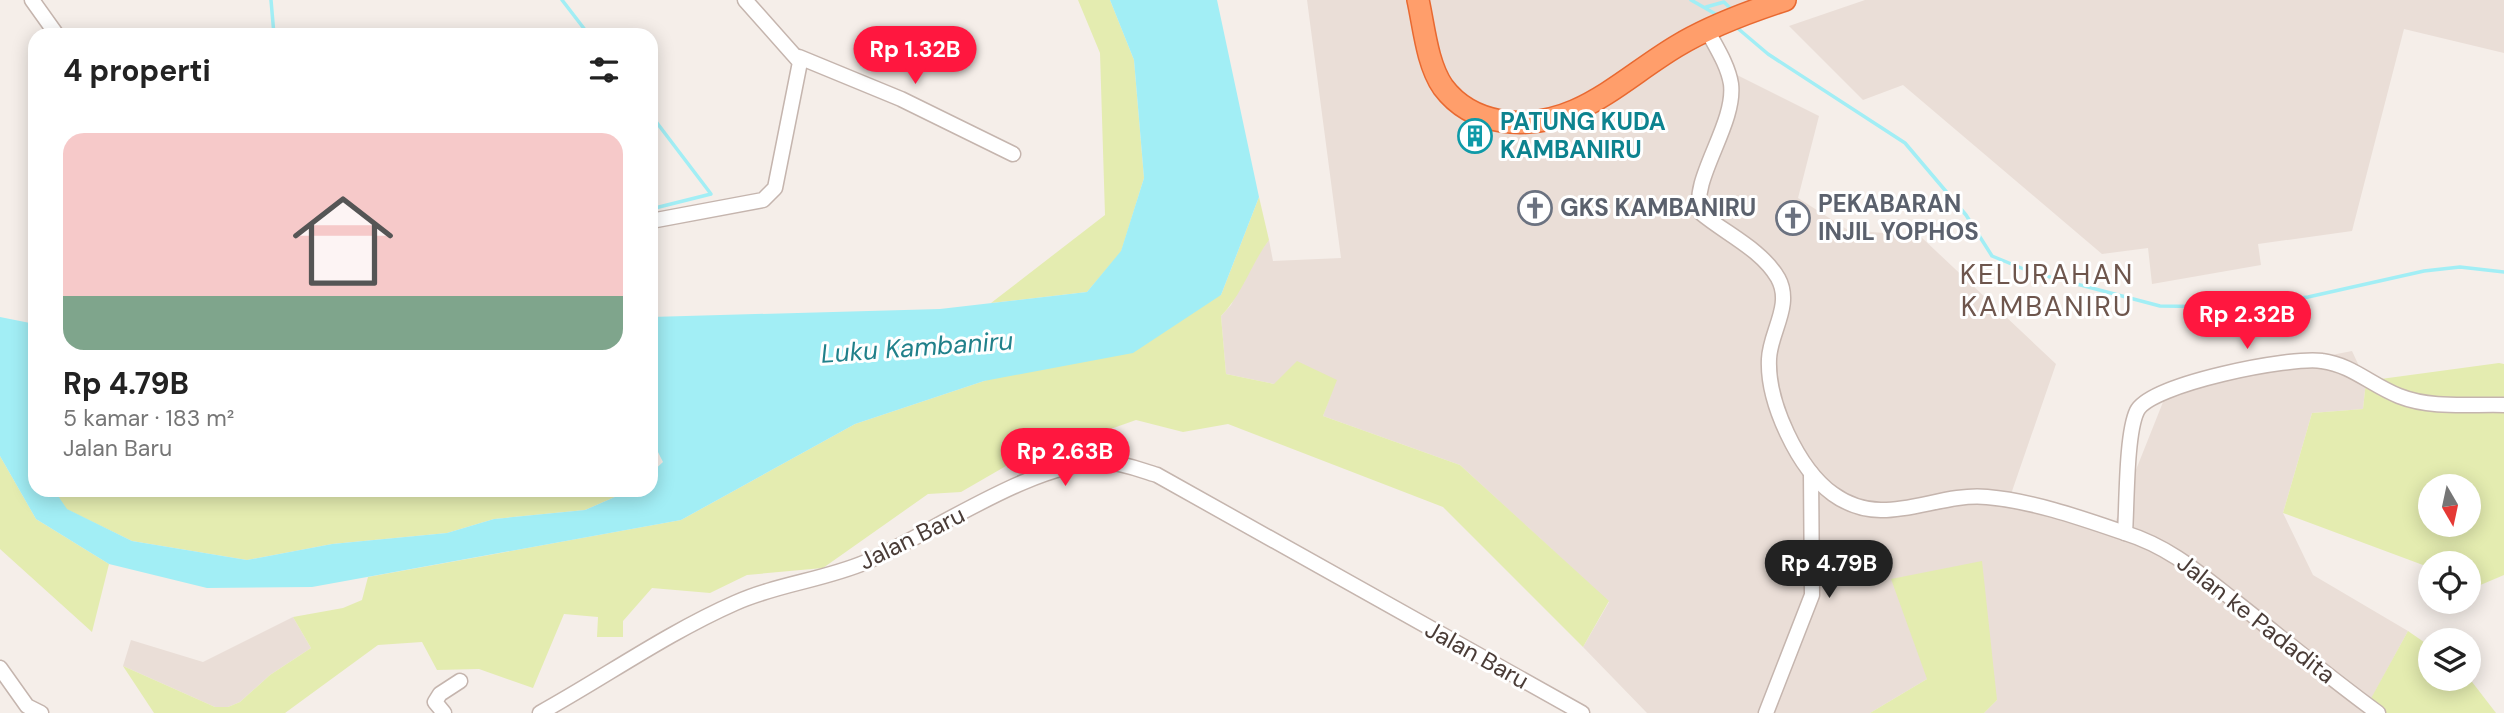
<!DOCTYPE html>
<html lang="id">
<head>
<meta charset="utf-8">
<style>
	:root { --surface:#fff; --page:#f2f2f2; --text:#222; --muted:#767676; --accent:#ff173f }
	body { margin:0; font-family:"DM Sans",sans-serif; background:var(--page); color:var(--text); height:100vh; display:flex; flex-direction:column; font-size:26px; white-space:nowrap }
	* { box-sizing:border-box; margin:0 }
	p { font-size:23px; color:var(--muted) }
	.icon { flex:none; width:38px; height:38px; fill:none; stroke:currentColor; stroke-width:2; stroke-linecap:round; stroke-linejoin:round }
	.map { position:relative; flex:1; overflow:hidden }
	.drawer { position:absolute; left:28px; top:28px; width:630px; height:469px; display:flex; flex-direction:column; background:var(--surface); border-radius:21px; box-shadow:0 4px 18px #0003 }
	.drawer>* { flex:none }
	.needle { width:46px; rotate:171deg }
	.tools { position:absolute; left:2418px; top:474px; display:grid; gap:14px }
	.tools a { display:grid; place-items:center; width:63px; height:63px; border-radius:50%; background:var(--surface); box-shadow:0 4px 18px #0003; font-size:35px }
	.price { position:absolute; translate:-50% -60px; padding:0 16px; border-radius:24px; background:var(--accent); color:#fff; font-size:23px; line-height:46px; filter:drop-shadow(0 2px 4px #0008) }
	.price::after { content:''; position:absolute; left:50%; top:42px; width:21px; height:16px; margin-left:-10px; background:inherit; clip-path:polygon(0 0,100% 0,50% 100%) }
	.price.selected { background:#222; color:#fff }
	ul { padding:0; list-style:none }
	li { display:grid; align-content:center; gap:14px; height:371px; padding:0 35px }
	li span { display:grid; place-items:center; height:217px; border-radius:21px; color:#555 }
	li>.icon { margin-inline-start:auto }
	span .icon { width:126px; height:126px; fill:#fffc; stroke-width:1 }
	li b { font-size:30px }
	h2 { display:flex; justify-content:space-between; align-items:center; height:84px; padding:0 35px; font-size:30px }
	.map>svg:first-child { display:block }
</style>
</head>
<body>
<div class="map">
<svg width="2504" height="713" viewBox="0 0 2504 713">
	<rect width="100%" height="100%" fill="#f5eee9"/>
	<g fill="#eaded7">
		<polygon points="1307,0 1788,0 1713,35 1737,75 1819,116 1798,198 1848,230 1920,236 2056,364 2010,497 2114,525 2169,387 2352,351 2366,381 2363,409 2312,413 2283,513 2313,575 2408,631 2370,701 2384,713 1984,713 1997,700 1927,679 1870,713 1647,713 1583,647 1609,602 1460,465 1323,416 1336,380 1274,384 1226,374 1221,316 1231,305 1253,261 1269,240 1273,261 1341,258"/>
		<polygon points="1865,0 2504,0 2504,53 2404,29 2352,231 2258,244 2261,265 2152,284 2148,248 2102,254 1903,85 1863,100 1789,26"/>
		<polygon points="293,617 311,648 270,675 240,702 228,707 215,707 123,666 131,640 203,662"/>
	</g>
	<g fill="#e4ecb0" fill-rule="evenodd">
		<polygon points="1078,0 1110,0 1134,60 1144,178 1121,252 1087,292 991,303 1105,215 1100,53"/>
		<path d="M1259,197L1269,240C1251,264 1242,295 1221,316L1226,374L1274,384L1297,361L1337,380L1323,416L1460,465L1609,601L1583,647L1443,507L1228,424L1183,432L1136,420L1006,466L961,492L928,494L823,568L747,575L710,593L652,588L623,621V637H597L598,617L564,614L533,688L479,669L437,670L422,642L378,645L285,713H154L123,666L215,707H228L240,702L270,675L311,648L293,617L343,608L362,600L368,577L681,520L855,424L984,381L1221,295Z"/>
		<path d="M2499,363L2504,364V575L2478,586L2469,583V564H2431V568L2283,513L2312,413L2363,409L2366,381ZM2431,486H2469V525H2431Z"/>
		<polygon points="0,456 36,519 109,564 92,632 0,549"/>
		<polygon points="54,490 631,490 585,510 494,519 447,533 332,544 247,560 132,541 66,509"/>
		<polygon points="1982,561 1997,700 1984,713 1870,713 1927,679 1891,579"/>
		<polygon points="2408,631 2431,647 2431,679 2469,678 2496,713 2384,713 2369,702"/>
	</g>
	<polygon fill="#a2eef5" points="1110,0 1217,0 1259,197 1221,295 1133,353 984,381 855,424 681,520 312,587 207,588 109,564 36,519 0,456 0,317 35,324 35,452 29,452 35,461 35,490 54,490 67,509 132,541 247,560 332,544 447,533 494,519 585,510 631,490 651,490 651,473 663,462 657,450 651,450 651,317 940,309 1087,292 1121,251 1144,178 1134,60"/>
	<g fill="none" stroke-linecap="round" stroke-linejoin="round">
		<g stroke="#a2eef5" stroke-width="3.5">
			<polyline points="271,0 274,35"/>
			<polyline points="562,0 589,35"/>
			<polyline points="1691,0 1719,16"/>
			<polyline points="1706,7 1724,2 1731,9"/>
			<polyline points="1735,26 1768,54 1905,143 1966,215 1992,256 2031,272 2160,306 2229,307 2308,297 2424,271 2460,267 2504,272"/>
			<polyline points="651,115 711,194 651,209"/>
		</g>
		<g stroke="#c5b5ae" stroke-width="17">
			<g id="minor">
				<polyline points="32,0 57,35"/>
				<path d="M1707,30C1716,47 1728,65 1731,84C1736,125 1689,181 1701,213C1726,234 1761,249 1778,278C1793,305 1770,332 1769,359C1767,402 1798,469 1833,494C1884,531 1933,492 1987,497C2033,501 2081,518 2125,533C2170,547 2200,574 2236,602C2283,639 2330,678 2378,713"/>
				<polyline points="799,57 901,99 1013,154"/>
				<polyline points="651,221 763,200 775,188 800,62 745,0"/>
				<path d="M2125,533C2127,504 2126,434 2137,411C2150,384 2291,356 2322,361C2352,365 2371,385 2399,396C2432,409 2469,404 2504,405"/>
				<polyline points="0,668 27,706 41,713"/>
				<polyline points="444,713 435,702 440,694 460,681"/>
				<path d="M540,713C605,677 667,633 735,603C777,584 824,580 866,562C933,533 1033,461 1105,462C1124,463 1140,470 1157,475L1582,713"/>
				<polyline points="1766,713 1812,595 1811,473"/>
			</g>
		</g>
		<g stroke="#e86931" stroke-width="24">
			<path id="highway" d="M1418,0C1424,27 1427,64 1443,87C1458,107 1477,117 1501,121C1574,132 1620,80 1677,46C1710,26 1748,12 1785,0"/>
		</g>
		<use href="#minor" stroke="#fff" stroke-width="14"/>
		<use href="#highway" stroke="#ff9e6b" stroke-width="21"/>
	</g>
	<defs>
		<g id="building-ring" transform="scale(1.75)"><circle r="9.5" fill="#fff" stroke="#0f9aa8" stroke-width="1.5"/><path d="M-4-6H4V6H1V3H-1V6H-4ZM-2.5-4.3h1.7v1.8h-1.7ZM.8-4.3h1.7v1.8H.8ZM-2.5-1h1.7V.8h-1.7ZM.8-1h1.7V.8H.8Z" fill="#0f9aa8"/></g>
		<g id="church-ring" transform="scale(1.75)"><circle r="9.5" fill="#fff" stroke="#6b7280" stroke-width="1.5"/><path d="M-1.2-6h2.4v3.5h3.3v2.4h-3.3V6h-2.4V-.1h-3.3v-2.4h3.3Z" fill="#6b7280"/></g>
	</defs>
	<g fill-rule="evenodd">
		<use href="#building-ring" x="1475" y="136"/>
		<use href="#church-ring" x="1535" y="208"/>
		<use href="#church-ring" x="1793" y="218"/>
	</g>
	<g text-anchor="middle" stroke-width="6" stroke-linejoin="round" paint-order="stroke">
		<g font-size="24" font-weight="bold" fill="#0d838f" stroke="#fff" text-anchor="start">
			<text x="1500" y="130">PATUNG KUDA<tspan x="1500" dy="28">KAMBANIRU</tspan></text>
		</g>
		<g font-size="24" font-weight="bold" fill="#5b616d" stroke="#fff" text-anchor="start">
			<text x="1818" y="212">PEKABARAN<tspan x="1818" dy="28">INJIL YOPHOS</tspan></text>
			<text x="1560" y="216">GKS KAMBANIRU</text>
		</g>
		<g font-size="24" fill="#4a3c37" stroke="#fff">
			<text transform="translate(912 538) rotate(-26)" y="8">Jalan Baru</text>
			<text transform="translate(2256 619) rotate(38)" y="8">Jalan ke Padadita</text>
			<text transform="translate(1477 655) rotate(29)" y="8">Jalan Baru</text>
		</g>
		<g font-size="26" font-style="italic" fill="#20808a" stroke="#fff">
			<text transform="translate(917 347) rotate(-4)" y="9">Luku Kambaniru</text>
		</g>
		<g font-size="28" letter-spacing="2" fill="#6e564d" stroke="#fff">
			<text x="2047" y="284">KELURAHAN<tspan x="2047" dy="32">KAMBANIRU</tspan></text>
		</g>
	</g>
</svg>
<div class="tools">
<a><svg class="needle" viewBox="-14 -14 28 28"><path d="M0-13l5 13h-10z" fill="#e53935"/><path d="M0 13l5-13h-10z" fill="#767676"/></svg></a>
<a><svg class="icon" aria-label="locate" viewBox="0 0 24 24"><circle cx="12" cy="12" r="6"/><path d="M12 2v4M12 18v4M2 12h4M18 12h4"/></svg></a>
<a><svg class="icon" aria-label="layers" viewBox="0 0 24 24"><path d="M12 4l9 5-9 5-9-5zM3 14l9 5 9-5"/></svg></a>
</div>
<b class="price" style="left:915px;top:86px">Rp 1.32B</b>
<b class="price" style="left:2247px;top:351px">Rp 2.32B</b>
<b class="price" style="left:1065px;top:488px">Rp 2.63B</b>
<b class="price selected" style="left:1829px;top:600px">Rp 4.79B</b>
<section class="drawer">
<h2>4 properti<svg class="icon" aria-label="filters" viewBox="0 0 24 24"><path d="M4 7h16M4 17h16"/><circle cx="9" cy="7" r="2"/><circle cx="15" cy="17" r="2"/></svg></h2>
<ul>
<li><span style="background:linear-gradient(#f6c9c9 75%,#7fa58c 0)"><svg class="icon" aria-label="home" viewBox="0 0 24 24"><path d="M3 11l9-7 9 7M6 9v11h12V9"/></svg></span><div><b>Rp 4.79B</b><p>5 kamar · 183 m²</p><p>Jalan Baru</p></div></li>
</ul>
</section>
</div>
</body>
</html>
